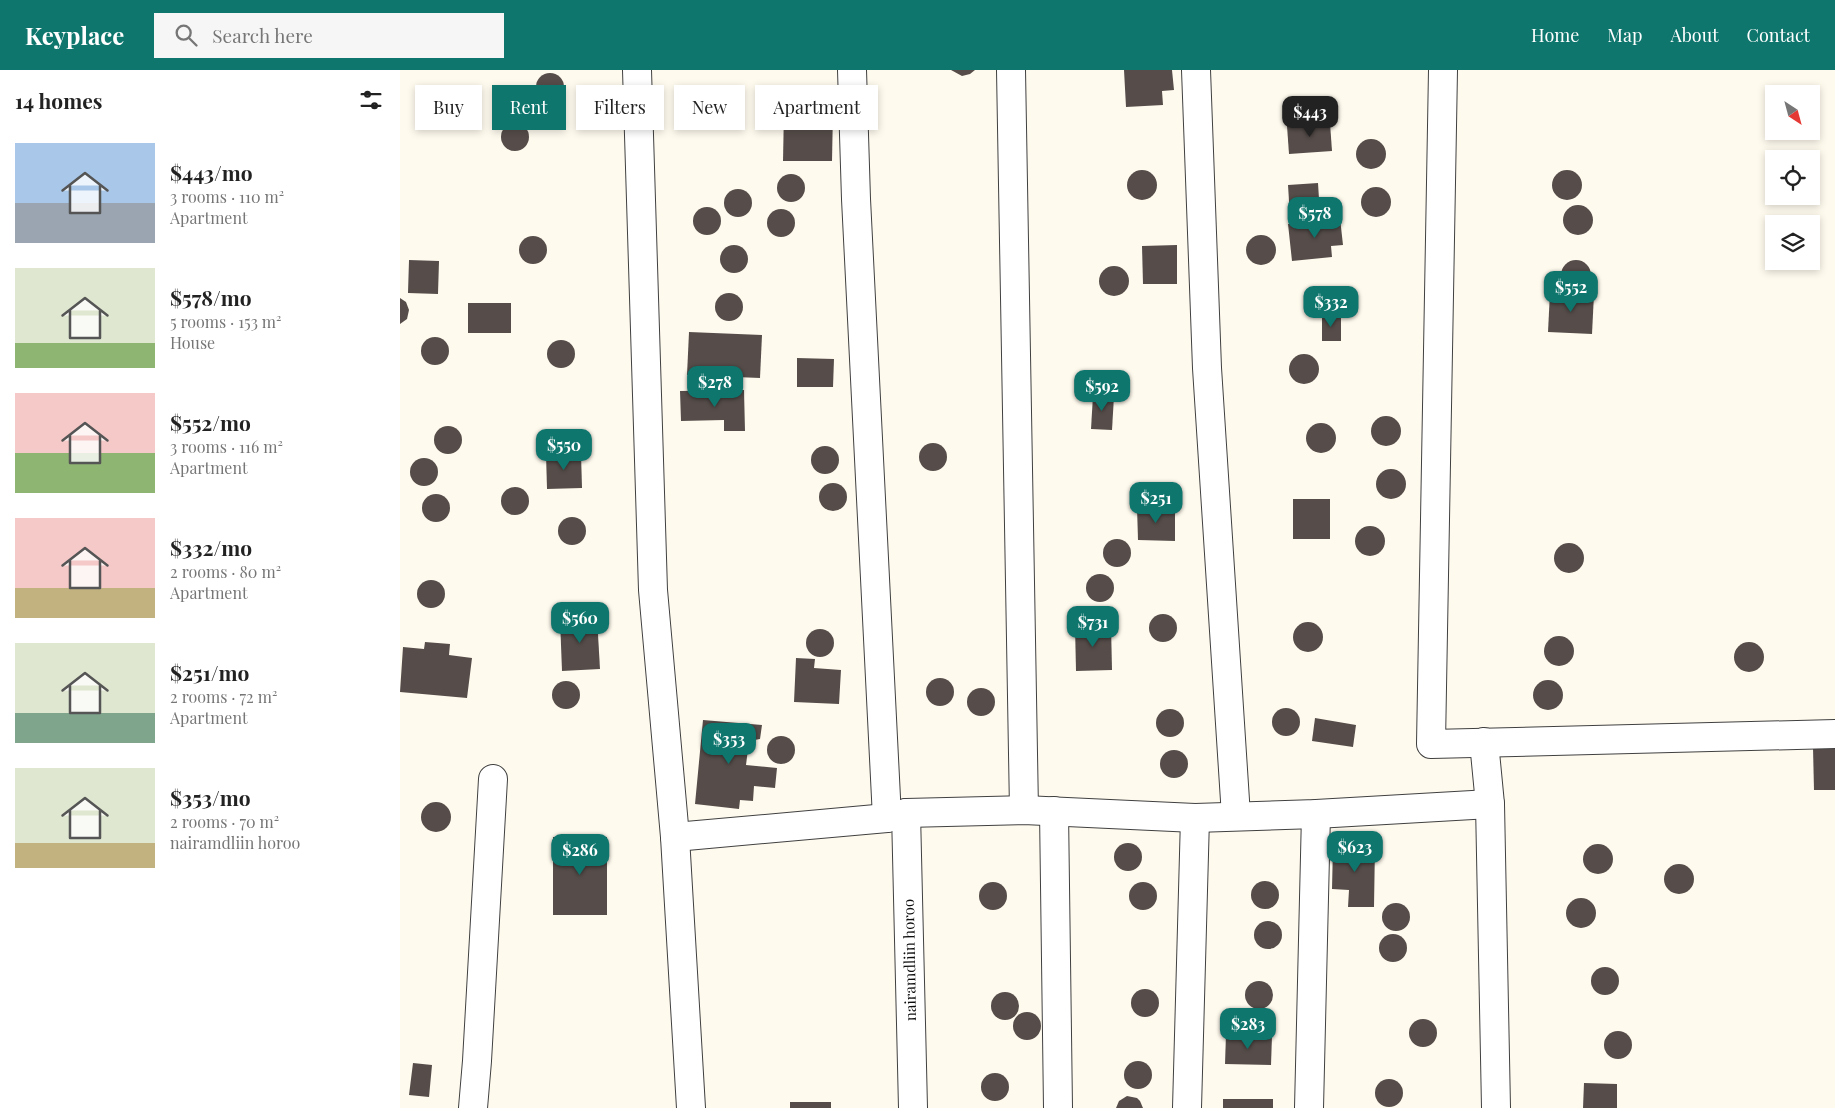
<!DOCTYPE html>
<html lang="en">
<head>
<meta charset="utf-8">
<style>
	:root { --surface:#fff; --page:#f6f6f6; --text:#222; --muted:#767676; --accent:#0f766e }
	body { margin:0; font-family:"Playfair Display",serif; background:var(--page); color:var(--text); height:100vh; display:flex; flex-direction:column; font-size:19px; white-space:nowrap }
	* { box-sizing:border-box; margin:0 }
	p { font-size:16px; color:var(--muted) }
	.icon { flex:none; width:28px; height:28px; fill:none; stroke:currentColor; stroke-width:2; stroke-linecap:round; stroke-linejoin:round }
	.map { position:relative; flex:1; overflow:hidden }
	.drawer { display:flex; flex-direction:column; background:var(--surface); width:400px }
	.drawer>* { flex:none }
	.hud { position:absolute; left:15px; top:15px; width:475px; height:45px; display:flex; gap:10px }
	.needle { width:32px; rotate:144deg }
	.controls { position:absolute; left:1365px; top:15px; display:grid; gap:10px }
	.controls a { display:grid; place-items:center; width:55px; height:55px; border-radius:0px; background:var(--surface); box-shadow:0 2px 8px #0003; font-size:25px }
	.price { position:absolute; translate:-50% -42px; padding:0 11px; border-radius:10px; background:var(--accent); color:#fff; font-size:16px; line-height:32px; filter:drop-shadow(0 1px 2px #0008) }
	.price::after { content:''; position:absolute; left:50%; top:30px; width:15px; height:11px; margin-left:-8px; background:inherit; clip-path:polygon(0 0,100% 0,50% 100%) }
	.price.active { background:#222; color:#fff }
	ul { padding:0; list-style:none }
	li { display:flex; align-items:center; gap:15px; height:125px; padding:0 15px }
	li span { display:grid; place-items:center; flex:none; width:140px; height:100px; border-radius:0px; color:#555 }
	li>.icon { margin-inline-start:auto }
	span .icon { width:60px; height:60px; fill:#fffc; stroke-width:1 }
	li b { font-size:21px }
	h2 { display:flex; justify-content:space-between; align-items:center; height:60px; padding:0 15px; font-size:21px }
	.pill { padding:0 18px; border-radius:0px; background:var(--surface); box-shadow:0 2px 8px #0003; font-size:18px; line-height:45px }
	.pill.active { background:var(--accent); color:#fff }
	header { display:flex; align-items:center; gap:30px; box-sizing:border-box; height:70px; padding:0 25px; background:var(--accent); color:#fff }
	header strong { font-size:24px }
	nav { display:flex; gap:28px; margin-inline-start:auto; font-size:18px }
	.search { width:350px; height:45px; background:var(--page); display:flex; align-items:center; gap:12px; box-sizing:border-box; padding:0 18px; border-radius:0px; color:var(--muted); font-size:19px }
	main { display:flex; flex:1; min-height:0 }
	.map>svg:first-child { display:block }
</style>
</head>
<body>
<header>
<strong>Keyplace</strong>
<div class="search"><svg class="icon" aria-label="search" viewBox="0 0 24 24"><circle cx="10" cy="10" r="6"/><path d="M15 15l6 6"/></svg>Search here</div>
<nav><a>Home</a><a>Map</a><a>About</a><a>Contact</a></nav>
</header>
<main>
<section class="drawer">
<h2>14 homes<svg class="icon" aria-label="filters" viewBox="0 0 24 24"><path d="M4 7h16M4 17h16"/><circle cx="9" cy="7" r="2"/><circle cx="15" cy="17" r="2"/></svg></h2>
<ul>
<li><span style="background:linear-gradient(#a9c7e8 60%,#9aa5b1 0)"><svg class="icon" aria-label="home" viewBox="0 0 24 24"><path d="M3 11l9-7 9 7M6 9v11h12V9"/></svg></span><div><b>$443/mo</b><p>3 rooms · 110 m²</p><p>Apartment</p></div></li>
<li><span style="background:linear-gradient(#dfe7d0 75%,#8fb573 0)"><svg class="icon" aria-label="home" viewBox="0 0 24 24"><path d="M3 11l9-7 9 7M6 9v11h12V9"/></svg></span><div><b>$578/mo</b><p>5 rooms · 153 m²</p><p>House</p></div></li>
<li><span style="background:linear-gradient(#f6c9c9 60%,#8fb573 0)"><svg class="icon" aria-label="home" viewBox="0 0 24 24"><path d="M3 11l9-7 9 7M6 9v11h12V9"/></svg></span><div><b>$552/mo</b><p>3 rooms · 116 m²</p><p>Apartment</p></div></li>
<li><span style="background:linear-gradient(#f6c9c9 70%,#c2b280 0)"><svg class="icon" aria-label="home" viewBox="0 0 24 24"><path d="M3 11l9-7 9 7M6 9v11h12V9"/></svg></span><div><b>$332/mo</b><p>2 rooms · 80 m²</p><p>Apartment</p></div></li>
<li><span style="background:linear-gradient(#dfe7d0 70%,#7fa58c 0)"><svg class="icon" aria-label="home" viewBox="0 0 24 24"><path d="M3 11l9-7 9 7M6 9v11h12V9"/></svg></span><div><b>$251/mo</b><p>2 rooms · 72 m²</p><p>Apartment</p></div></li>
<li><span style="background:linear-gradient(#dfe7d0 75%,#c2b280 0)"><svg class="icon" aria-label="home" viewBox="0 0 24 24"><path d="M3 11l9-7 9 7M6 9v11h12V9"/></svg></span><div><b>$353/mo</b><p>2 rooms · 70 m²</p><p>nairamdliin horoo</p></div></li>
</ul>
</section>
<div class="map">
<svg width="1435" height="1038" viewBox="0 0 1435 1038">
	<rect width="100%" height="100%" fill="#fffaee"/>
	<g fill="#564d4a">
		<polygon points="551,0 575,0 570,4 562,6"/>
		<polygon points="724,0 772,0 774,20 762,21 763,35 726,37"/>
		<circle cx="150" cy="17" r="14"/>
		<polygon points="384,40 433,41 432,91 383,91"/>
		<polygon points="930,53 932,81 889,84 887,56"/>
		<circle cx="115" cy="67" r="14"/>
		<circle cx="971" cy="84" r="15"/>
		<circle cx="742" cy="115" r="15"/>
		<circle cx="1167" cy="115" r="15"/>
		<circle cx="391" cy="118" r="14"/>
		<polygon points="918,113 920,146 890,148 888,115"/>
		<circle cx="976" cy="132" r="15"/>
		<circle cx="338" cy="133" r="14"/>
		<circle cx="1178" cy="150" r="15"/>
		<circle cx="307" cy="151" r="14"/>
		<circle cx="381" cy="153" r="14"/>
		<polygon points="940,148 943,175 931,176 932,187 892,191 888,154"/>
		<circle cx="861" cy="180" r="15"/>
		<circle cx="133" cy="180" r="14"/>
		<polygon points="777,175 777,214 743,214 742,176"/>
		<circle cx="334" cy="189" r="14"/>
		<polygon points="9,190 39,191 38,224 8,223"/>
		<circle cx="1176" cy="205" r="15"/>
		<circle cx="714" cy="211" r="15"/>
		<polygon points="1150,222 1194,224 1192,264 1148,262"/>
		<circle cx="329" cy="237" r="14"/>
		<polygon points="0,228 6,232 9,240 7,249 0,254"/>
		<rect x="68" y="233" width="43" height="30"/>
		<rect x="922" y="246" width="19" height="25"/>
		<polygon points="289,262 362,265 360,308 287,305"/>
		<circle cx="35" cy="281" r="14"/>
		<circle cx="161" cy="284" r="14"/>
		<circle cx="904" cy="299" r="15"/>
		<polygon points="397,288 434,289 433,317 397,317"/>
		<polygon points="344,320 345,361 324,361 324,350 281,351 280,321"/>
		<polygon points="693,325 714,326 712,360 691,359"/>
		<circle cx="986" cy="361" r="15"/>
		<circle cx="921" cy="368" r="15"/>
		<circle cx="48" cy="370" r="14"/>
		<circle cx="533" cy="387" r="14"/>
		<circle cx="425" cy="390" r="14"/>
		<polygon points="181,383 182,418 147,419 146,384"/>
		<circle cx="24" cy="402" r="14"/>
		<circle cx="991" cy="414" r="15"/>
		<circle cx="433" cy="427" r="14"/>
		<circle cx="115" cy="431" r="14"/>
		<circle cx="36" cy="438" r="14"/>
		<rect x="893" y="429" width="37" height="40"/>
		<polygon points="737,437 775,439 775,471 738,470"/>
		<circle cx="172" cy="461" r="14"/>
		<circle cx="970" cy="471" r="15"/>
		<circle cx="717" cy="483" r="14"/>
		<circle cx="1169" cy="488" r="15"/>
		<circle cx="700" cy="518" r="14"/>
		<circle cx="31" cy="524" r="14"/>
		<circle cx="763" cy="558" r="14"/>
		<polygon points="197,547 200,599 162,601 160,549"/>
		<circle cx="908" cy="567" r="15"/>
		<polygon points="711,555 712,600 676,601 675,556"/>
		<circle cx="420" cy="573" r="14"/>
		<circle cx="1159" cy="581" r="15"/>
		<polygon points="25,572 50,574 49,585 72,588 67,628 0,622 3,577 24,579"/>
		<circle cx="1349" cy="587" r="15"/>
		<polygon points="396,588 415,589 414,598 441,600 439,634 394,632"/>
		<circle cx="540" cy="622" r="14"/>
		<circle cx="1148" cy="625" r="15"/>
		<circle cx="166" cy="625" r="14"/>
		<circle cx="581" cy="632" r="14"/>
		<circle cx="886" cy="652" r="14"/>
		<circle cx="770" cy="653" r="14"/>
		<polygon points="915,648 956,655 953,677 912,671"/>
		<polygon points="303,650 362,655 360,669 349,671 346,695 377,698 375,718 354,716 353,731 340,730 339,739 295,734"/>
		<circle cx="381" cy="680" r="14"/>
		<polygon points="1413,678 1435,678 1435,720 1414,720"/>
		<circle cx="774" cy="694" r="14"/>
		<circle cx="36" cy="747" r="15"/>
		<rect x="153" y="767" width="54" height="78"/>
		<circle cx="728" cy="787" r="14"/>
		<circle cx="1198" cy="789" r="15"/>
		<polygon points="933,775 975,775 974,837 948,837 949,820 932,819"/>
		<circle cx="1279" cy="809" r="15"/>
		<circle cx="865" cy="825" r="14"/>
		<circle cx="593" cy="826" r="14"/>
		<circle cx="743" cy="826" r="14"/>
		<circle cx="1181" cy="843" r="15"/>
		<circle cx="996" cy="847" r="14"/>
		<circle cx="868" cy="865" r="14"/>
		<circle cx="993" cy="878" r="14"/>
		<circle cx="1205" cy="911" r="14"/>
		<circle cx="859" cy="925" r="14"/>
		<circle cx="745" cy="933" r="14"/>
		<circle cx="605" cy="936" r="14"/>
		<circle cx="627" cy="956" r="14"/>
		<circle cx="1023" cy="963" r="14"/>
		<circle cx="1218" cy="975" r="14"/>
		<polygon points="826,964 872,966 871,995 825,994"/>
		<circle cx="738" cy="1005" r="14"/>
		<polygon points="13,993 32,995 29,1027 9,1025"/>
		<circle cx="595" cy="1017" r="14"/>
		<circle cx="989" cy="1023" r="14"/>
		<polygon points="1184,1013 1217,1014 1217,1038 1183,1038"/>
		<polygon points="727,1026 737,1028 740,1031 743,1038 716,1038 719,1031"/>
		<rect x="823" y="1029" width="50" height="9"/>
		<rect x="390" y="1032" width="41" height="6"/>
	</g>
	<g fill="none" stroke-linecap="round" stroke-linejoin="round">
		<g stroke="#404040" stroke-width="30">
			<g id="street">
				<polyline points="237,0 253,520 275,767 291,1038"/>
				<polyline points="452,0 456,129 487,748"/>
				<polyline points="611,0 624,740"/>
				<polyline points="796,0 807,298 836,746"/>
				<polyline points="1043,0 1031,674 1435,664"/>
				<polyline points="1084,672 1090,734 1096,1038"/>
				<polyline points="654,741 658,1038"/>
				<polyline points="506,743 513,1038"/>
				<polyline points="275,767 487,748 506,743 624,740 795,748 916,744 1090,734"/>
				<polyline points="73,1038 77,991 93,709"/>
				<polyline points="787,1038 795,748"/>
				<polyline points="909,1038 916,744"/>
			</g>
		</g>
		<use href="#street" stroke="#fff" stroke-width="28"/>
	</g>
	<g text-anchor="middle" stroke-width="5" stroke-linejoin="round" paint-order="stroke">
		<g font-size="15" fill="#0d0d0d" stroke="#fff">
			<text transform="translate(510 890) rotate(-91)" y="5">nairamdliin horoo</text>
		</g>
	</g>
</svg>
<div class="controls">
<a><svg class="needle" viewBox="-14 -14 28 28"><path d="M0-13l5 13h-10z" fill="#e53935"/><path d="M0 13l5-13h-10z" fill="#767676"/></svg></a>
<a><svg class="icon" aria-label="locate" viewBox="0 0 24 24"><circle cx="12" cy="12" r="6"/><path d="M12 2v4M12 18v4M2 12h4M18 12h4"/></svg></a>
<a><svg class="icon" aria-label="layers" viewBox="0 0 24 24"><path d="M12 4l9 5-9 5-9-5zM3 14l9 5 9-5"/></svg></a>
</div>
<b class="price active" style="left:910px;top:68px">$443</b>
<b class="price" style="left:915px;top:169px">$578</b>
<b class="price" style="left:1171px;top:243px">$552</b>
<b class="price" style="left:931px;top:258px">$332</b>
<b class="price" style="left:315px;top:338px">$278</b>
<b class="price" style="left:702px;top:342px">$592</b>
<b class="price" style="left:164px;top:401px">$550</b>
<b class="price" style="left:756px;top:454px">$251</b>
<b class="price" style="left:180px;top:574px">$560</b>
<b class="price" style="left:693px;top:578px">$731</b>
<b class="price" style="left:329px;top:695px">$353</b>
<b class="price" style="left:955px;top:803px">$623</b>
<b class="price" style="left:180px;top:806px">$286</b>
<b class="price" style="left:848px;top:980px">$283</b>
<div class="hud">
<a class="pill">Buy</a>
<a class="pill active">Rent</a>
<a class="pill">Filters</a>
<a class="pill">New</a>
<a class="pill">Apartment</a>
</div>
</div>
</main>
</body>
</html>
